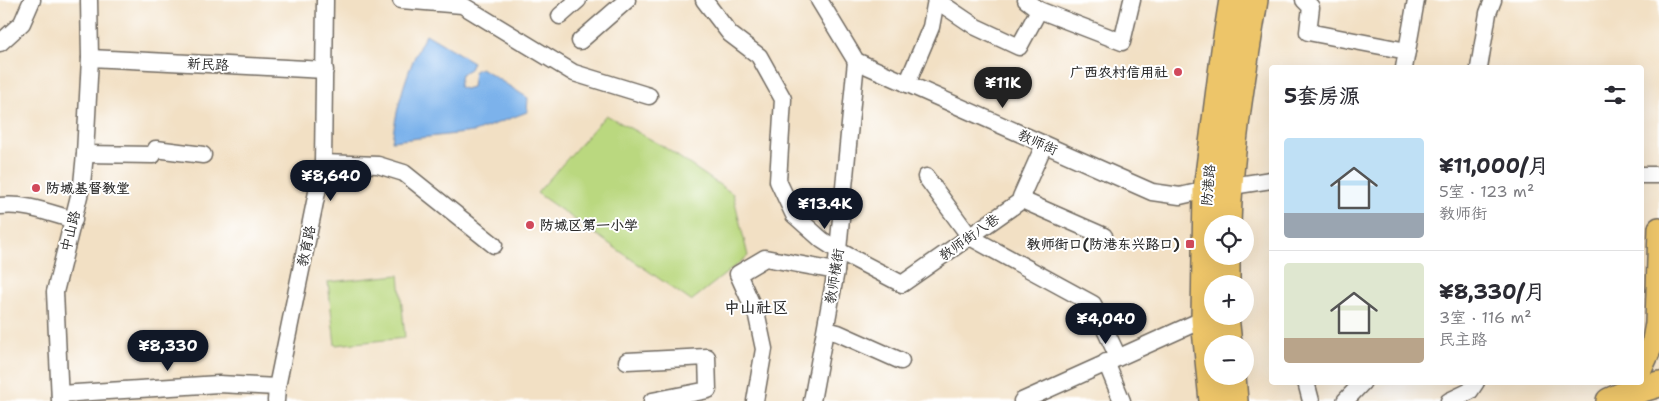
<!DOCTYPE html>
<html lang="zh">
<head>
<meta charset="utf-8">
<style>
	:root { --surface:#fff; --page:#f2f2f3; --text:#2b2b33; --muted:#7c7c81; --line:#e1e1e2; --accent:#111827 }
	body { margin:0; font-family:"Shantell Sans","LXGW WenKai TC",sans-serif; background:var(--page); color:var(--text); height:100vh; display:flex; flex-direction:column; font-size:19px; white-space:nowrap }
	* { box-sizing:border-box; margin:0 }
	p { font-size:16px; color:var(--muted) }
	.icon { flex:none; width:28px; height:28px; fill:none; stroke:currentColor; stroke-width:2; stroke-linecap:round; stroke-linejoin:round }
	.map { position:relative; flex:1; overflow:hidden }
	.details { position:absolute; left:1269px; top:65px; width:375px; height:320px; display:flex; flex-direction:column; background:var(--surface); border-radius:5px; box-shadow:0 5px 20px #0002 }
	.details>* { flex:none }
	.controls { position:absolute; left:1204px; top:215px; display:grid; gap:10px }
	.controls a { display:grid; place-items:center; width:50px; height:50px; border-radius:50%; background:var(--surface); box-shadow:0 5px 20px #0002; font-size:25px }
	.price { position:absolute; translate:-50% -42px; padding:0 11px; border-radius:18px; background:var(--accent); color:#fff; font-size:16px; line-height:32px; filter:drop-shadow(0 1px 2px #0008) }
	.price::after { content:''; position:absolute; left:50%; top:30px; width:15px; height:11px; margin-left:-8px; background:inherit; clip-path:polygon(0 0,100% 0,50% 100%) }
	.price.current { background:#222; color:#fff }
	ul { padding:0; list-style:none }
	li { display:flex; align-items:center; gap:15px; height:125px; padding:0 15px }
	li+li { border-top:1px solid var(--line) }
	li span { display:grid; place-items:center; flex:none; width:140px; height:100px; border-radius:5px; color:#555 }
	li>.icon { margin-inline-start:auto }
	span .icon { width:60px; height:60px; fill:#fffc; stroke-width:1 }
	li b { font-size:21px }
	h2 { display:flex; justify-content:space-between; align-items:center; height:60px; padding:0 15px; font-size:21px }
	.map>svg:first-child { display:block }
</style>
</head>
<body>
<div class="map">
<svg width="1659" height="401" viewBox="0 0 1659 401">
	<rect width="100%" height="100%" fill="#fff"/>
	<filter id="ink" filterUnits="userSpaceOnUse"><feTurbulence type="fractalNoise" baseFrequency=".02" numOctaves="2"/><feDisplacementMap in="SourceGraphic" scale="10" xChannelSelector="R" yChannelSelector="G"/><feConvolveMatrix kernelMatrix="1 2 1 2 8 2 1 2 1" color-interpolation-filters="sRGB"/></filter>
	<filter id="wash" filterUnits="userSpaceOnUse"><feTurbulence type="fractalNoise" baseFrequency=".0096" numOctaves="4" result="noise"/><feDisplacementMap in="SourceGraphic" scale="20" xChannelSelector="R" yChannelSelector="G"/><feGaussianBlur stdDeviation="1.12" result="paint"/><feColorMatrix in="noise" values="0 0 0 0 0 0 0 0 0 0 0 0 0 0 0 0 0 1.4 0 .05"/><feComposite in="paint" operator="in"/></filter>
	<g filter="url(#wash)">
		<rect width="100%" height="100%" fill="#f2e0c4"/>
		<g fill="#bad87f" stroke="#728255">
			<polygon points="606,115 661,145 733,194 748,256 691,301 537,193"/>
			<polygon points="399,275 405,338 335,345 328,282"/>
		</g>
		<path fill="#7cb2eb" stroke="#546e8b" d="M426,34L473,62L470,69L461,74L459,87L465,89L472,87L474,71L481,68L528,98L527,112L474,132L392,141C397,104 407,68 426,34Z"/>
	</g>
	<g filter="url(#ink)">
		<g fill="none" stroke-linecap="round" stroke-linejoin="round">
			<g stroke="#716a61" stroke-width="19">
				<g id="minor">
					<polyline points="401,0 462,5 574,73 649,96"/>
					<polyline points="704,0 730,34 759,56 783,99 778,181 794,215 822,240 839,251 902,284 1022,200 1104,236"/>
					<polyline points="819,0 856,61 1152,192 1180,196 1206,190 1271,180"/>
					<polyline points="936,0 976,27 1019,47 1039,10"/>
					<polyline points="1026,0 1039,10 1122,42 1132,0"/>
					<polyline points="1304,0 1311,7 1308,32 1407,51"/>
					<polyline points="560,16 578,0"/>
					<polyline points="580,41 627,0"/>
					<polyline points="0,43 22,23 32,0"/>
					<polyline points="90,58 325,70"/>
					<polyline points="1404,68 1416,0"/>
					<polyline points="1479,68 1488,13 1493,0"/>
					<polyline points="907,84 931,27 936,0"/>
					<polyline points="85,154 153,155 156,149 203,155"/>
					<polyline points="323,163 378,165 404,173 494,245"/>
					<polyline points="1641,175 1659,175"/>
					<polyline points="926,177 970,237 1093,304 1118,357"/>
					<polyline points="1022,200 1021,197 1044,145"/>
					<path d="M0,206C26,203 49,213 74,220"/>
					<polyline points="826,330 838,333 901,361"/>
					<polyline points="627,361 707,357 708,390 652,401"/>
					<polyline points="1106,362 1122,401"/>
					<polyline points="1306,382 1311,401"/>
					<polyline points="60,394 219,384 277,387"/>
					<polyline points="60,401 55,292 82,184 85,154 90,58 89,0"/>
					<polyline points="276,401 277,387 323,163 325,0"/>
					<polyline points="755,401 764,349 757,316 738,274 765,258 836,271"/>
					<polyline points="812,401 836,271 856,61"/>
					<polyline points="1022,401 1204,319"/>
					<polyline points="1345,401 1363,382"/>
					<polyline points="1449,401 1470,391 1476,382"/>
				</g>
			</g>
			<g stroke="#716a61" stroke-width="24">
				<polyline id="major" points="1641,370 1652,346 1656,323 1659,228"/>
			</g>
			<g stroke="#716a61" stroke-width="28">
				<g id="highway">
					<path d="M1228,224C1230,149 1243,74 1255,0"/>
					<polyline points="1227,284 1227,256"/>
					<polyline points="1226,316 1229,344"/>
					<polyline points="1233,376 1235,401"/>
					<polyline points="1212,401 1204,319 1206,190 1224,50 1232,0"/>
					<polyline points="1609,401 1620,396 1659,384"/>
				</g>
			</g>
			<use href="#minor" stroke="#fff" stroke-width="16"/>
			<use href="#major" stroke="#edc569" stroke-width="21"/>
			<use href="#highway" stroke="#edc569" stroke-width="25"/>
		</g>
	</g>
	<g fill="#d1495b" stroke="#fff" stroke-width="2">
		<circle cx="1178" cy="72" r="5"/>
		<circle cx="36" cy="188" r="5"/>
		<circle cx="530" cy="225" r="5"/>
		<rect x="1185" y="239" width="10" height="10" rx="2.5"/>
	</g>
	<g text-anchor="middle" stroke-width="4" stroke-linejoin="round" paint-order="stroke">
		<g font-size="14" fill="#2b2b2b" stroke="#fff">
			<text transform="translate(208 64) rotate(3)" y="5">新民路</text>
			<text transform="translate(1038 142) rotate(24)" y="5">教师街</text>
			<text transform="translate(1208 185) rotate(-85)" y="5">防港路</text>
			<text transform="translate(70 231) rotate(-76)" y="5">中山路</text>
			<text transform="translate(969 237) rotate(-35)" y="5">教师街八巷</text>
			<text transform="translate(306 246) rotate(-78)" y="5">教育路</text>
			<text transform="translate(834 276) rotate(-81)" y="5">教师横街</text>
		</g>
		<g font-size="14" font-weight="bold" fill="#2b2b2b" stroke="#fff" text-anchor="end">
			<text x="1168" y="77">广西农村信用社</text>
			<text x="46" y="193" text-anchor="start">防城基督教堂</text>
			<text x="540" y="230" text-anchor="start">防城区第一小学</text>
			<text x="1180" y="249">教师街口(防港东兴路口)</text>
		</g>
		<g font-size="16" font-weight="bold" fill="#2b2b2b" stroke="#fff">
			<text x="756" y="313">中山社区</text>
		</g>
	</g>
</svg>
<div class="controls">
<a><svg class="icon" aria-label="locate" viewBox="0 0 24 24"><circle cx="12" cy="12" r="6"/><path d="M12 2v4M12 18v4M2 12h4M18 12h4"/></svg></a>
<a>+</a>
<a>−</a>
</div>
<b class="price current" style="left:1003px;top:109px">¥11K</b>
<b class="price" style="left:331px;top:202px">¥8,640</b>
<b class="price" style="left:825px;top:230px">¥13.4K</b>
<b class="price" style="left:1106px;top:345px">¥4,040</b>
<b class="price" style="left:168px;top:372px">¥8,330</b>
<section class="details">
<h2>5套房源<svg class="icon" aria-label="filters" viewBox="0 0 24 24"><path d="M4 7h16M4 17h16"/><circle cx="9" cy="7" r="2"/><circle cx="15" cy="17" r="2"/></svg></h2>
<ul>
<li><span style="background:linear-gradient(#bfe0f5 75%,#9aa5b1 0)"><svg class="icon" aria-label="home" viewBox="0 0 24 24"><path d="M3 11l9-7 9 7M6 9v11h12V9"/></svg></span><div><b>¥11,000/月</b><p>5室 · 123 m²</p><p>教师街</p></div></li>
<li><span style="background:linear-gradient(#dfe7d0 75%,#b9a48a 0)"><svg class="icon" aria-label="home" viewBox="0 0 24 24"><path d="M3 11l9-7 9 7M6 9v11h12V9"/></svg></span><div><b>¥8,330/月</b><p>3室 · 116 m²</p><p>民主路</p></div></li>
</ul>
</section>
</div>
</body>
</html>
